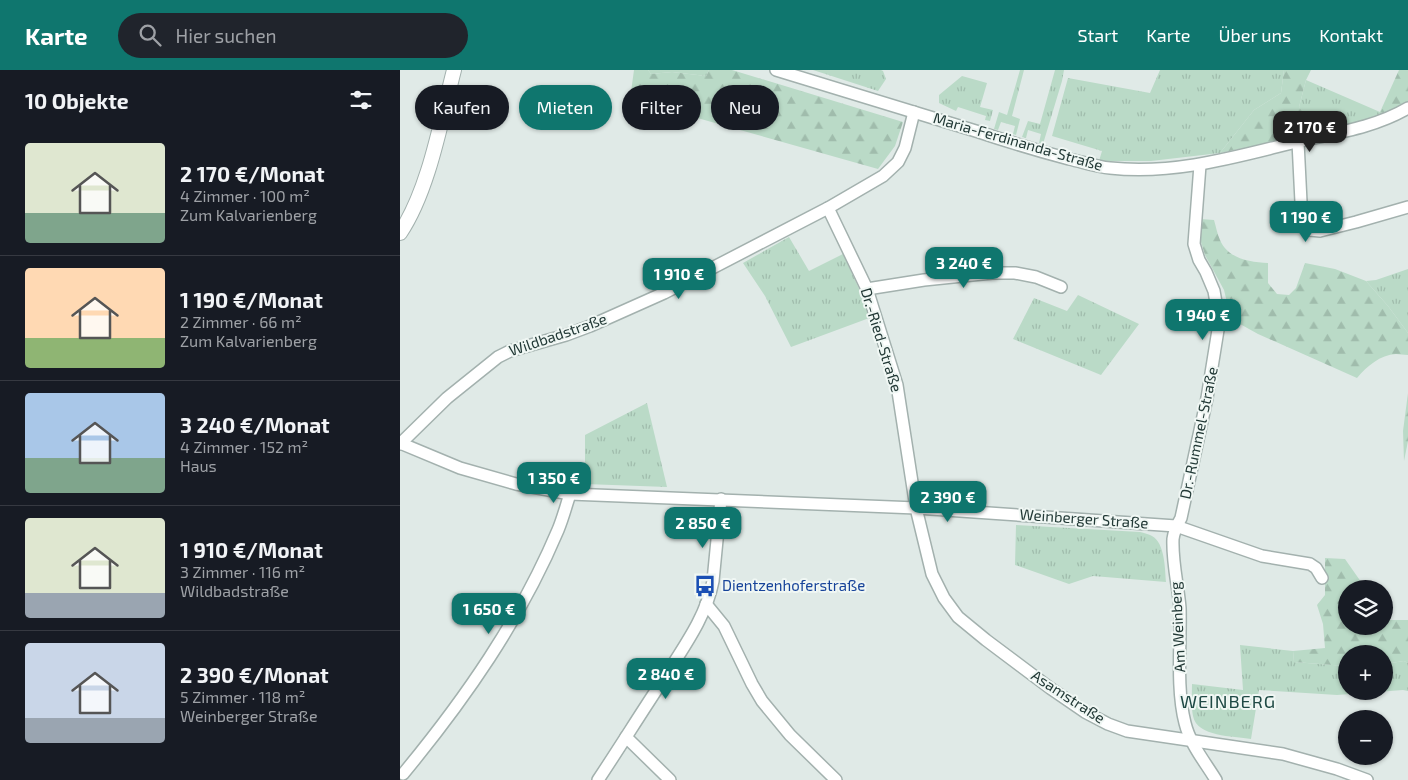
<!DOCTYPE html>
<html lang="de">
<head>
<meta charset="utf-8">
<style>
	:root { --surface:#171b24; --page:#20242c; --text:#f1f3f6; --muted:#9ea1a6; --line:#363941; --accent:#0f766e }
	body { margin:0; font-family:"Exo 2",sans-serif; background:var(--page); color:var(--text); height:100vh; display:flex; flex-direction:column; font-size:19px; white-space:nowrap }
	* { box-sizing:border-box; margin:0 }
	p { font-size:16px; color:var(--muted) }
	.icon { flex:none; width:28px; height:28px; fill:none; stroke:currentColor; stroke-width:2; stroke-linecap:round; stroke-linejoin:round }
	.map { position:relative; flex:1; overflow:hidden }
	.sheet { display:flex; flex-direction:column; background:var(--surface); width:400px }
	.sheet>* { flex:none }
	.banner { position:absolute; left:15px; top:15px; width:475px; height:45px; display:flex; gap:10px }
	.buttons { position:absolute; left:938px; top:510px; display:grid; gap:10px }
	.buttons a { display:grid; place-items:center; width:55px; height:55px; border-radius:50%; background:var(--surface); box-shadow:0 1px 4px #0004; font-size:25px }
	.price { position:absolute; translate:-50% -42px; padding:0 11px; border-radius:10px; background:var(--accent); color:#fff; font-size:16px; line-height:32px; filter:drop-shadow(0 1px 2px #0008) }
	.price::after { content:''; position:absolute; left:50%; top:30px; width:15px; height:11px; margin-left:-8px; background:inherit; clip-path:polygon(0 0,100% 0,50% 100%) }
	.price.current { background:#222; color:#fff }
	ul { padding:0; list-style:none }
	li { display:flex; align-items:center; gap:15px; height:125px; padding:0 25px }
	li+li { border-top:1px solid var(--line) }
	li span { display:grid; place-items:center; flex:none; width:140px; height:100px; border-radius:5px; color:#555 }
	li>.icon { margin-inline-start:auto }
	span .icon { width:60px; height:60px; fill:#fffc; stroke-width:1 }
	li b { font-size:21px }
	h2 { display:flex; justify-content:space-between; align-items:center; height:60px; padding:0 25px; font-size:21px }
	.chip { padding:0 18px; border-radius:22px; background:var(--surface); box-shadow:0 1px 4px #0004; font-size:18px; line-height:45px }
	.chip.current { background:var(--accent); color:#fff }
	header { display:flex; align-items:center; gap:30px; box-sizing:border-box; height:70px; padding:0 25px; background:var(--accent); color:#fff }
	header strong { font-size:24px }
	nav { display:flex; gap:28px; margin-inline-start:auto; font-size:18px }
	.search { width:350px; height:45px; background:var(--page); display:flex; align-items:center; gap:12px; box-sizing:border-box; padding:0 18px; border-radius:28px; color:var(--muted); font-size:19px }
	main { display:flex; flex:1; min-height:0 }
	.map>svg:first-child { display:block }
</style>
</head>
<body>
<header>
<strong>Karte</strong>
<div class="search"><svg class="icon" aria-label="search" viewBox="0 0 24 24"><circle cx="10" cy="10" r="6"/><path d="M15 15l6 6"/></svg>Hier suchen</div>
<nav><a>Start</a><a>Karte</a><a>Über uns</a><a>Kontakt</a></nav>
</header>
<main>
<section class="sheet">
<h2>10 Objekte<svg class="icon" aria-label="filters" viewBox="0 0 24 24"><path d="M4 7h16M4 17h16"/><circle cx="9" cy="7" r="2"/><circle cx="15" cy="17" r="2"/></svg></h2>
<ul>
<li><span style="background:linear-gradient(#dfe7d0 70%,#7fa58c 0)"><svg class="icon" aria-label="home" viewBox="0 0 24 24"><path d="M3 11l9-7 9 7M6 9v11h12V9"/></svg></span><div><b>2 170 €/Monat</b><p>4 Zimmer · 100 m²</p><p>Zum Kalvarienberg</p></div></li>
<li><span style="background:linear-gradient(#ffd9b3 70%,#8fb573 0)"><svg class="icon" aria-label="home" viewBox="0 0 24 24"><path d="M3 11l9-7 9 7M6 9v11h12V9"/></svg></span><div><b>1 190 €/Monat</b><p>2 Zimmer · 66 m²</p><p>Zum Kalvarienberg</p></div></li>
<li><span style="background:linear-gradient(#a9c7e8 65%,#7fa58c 0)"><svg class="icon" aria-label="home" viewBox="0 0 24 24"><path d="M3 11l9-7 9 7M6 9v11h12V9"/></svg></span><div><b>3 240 €/Monat</b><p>4 Zimmer · 152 m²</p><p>Haus</p></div></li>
<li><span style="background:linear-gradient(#dfe7d0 75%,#9aa5b1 0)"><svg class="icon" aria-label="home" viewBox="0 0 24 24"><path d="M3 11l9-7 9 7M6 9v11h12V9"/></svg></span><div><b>1 910 €/Monat</b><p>3 Zimmer · 116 m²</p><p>Wildbadstraße</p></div></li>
<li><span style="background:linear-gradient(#c9d6e8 75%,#9aa5b1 0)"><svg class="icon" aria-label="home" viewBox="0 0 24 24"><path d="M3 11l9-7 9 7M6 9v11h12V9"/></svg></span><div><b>2 390 €/Monat</b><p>5 Zimmer · 118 m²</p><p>Weinberger Straße</p></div></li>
</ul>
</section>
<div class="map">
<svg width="1008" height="710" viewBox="0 0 1008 710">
	<defs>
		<pattern id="grass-tufts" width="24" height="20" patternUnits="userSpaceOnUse" patternTransform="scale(1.25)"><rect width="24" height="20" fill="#badac7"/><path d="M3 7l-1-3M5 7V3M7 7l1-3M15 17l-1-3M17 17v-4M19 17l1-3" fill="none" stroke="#a0bcac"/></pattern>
		<pattern id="forest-firs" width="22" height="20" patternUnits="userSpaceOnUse" patternTransform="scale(1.25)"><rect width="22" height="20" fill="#badac7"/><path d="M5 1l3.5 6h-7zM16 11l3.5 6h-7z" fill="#a0bcac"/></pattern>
	</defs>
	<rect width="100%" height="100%" fill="#e0eae7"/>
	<g fill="url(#grass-tufts)">
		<polygon points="248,0 309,0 306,6 272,2 251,4"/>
		<polygon points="413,0 481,0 483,1 486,9 478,21"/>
		<polygon points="620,0 624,0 612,46 620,49 616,65 613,64 615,56 601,52 598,60 594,59 599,42 607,45"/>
		<polygon points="655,0 664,0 662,11 643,74 639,73 641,64 628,60 626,68 622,67 628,51 640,54"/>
		<polygon points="760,0 884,0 881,23 854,40 820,83 751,91 699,91 702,81 652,66 668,8 750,23"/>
		<polygon points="562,6 587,13 580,37 593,40 590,51 585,50 586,46 558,37 556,41 539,33 539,25"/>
		<polygon points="906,10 980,42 985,44 964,52 927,61 899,37"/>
		<polygon points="389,167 409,201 443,184 472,247 391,277 365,226 343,193"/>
		<polygon points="1008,199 1008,263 988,236 966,211 976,210"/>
		<polygon points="678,225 739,254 701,305 613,269 634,228 667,241"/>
		<polygon points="247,333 267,417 185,414 185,365"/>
		<path d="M616,455L740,462C744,463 749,464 752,466C765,473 765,499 766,512L693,506L669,514L615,495Z"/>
		<path d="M840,575L893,581L894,592L946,596V621H984V594L1004,591L1008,593V621L1003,620L937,625L859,620L851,669C833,666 797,667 793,646C791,636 792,624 792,614L843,620Z"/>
	</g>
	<g fill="url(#forest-firs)">
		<polygon points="234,0 248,0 251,4 272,2 306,6 309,0 332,0 503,52 495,76 478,99 230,29"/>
		<polygon points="884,0 911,0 906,10 899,37 926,51 927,61 820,83 854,40 881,23"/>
		<polygon points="999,0 1008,0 1008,32 986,44 980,42"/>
		<path d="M800,149L814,150C816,157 817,163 820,170C828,189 850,192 868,193V213L877,224L889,225L896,218L905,193L935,199L966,211L988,236L1008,263V285C1004,285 999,284 996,284C980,285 967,296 957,308L858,264L831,249L824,220L805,185L800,169Z"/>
		<polygon points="1008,323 1008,371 1004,391 1003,361"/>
		<polygon points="925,488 945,489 966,519 946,519 946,556 984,556 984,544 988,550 1008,550 1008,593 1004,591 984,594 984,584 946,584 946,596 894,592 893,581 925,578 923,554 917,535 925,525"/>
	</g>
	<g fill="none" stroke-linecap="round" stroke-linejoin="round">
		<g stroke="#a3b1ae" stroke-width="14">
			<g id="minor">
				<path d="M376,0C443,21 511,41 579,62C609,72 639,81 669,89C683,92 696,97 710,98C774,105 835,87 896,72C935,63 974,58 1008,38"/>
				<polyline points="898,72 902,152 905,158 909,160 920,161 956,152 1008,137"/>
				<path d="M800,95L794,174L799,190L806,202L814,221L818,244V260L807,328L781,448C777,455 774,461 773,469C772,492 778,515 780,538C781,574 776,618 785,653C790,674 805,692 816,710"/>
				<polyline points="428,138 467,219 497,315 516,438 532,504 544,528 558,547 586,570 650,618 685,642 708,654 727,661 883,684 937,699 967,710"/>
				<polyline points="467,219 524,210 592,203 615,203 636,207 661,217"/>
				<polyline points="0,373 60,398 116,414 170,424 516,438 776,456 862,486 910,494 916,498 922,508"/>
				<polyline points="0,374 47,328 98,287 110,281 166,265 190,256 264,223 428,138 483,106 498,92 505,78 514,42"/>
				<polyline points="306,534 324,556 352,614 362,631 390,665 436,710"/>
				<polyline points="226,667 270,710"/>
				<path d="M3,704C65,629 120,550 158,460C163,448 166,436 170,424"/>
				<path d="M198,710C220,677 241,643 263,610C282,579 306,548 313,511L321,429"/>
			</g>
		</g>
		<g stroke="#a3b1ae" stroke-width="16">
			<path id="tertiary" d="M0,163C29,120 41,50 54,0"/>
		</g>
		<use href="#minor" stroke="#fff" stroke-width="11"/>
		<use href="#tertiary" stroke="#fff" stroke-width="14"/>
	</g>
	<defs>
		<g id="bus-bare" transform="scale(1.725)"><path d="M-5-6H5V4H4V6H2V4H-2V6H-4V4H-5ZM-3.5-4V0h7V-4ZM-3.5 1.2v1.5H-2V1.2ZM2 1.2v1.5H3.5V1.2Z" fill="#1a4fb4" stroke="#f0f7f4" stroke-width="2.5" paint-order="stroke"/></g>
	</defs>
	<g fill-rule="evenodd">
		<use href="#bus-bare" x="305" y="516"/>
	</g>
	<g text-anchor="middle" stroke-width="4" stroke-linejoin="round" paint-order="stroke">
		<g font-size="15" fill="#223936" stroke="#f0f7f4">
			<text transform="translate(618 72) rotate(16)" y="5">Maria-Ferdinanda-Straße</text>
			<text transform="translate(158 265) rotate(-19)" y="5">Wildbadstraße</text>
			<text transform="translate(481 270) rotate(73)" y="5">Dr.-Ried-Straße</text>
			<text transform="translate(799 363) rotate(-78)" y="5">Dr.-Rummel-Straße</text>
			<text transform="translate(684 449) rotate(4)" y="5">Weinberger Straße</text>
			<text transform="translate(778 557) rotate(-93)" y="5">Am Weinberg</text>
			<text transform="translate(668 627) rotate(33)" y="5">Asamstraße</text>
		</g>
		<g font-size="15" fill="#164399" stroke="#f0f7f4" text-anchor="start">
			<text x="322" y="521">Dientzenhoferstraße</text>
		</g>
		<g font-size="18" letter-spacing="1" fill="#1f4a45" stroke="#f0f7f4">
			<text x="828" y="638">WEINBERG</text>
		</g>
	</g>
</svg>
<div class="buttons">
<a><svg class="icon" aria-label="layers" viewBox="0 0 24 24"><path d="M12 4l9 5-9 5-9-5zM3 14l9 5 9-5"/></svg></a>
<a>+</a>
<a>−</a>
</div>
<b class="price current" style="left:910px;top:83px">2 170 €</b>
<b class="price" style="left:906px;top:173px">1 190 €</b>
<b class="price" style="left:564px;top:219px">3 240 €</b>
<b class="price" style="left:279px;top:230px">1 910 €</b>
<b class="price" style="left:803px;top:271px">1 940 €</b>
<b class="price" style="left:154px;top:434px">1 350 €</b>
<b class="price" style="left:548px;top:453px">2 390 €</b>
<b class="price" style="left:303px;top:479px">2 850 €</b>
<b class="price" style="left:89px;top:565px">1 650 €</b>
<b class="price" style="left:266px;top:630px">2 840 €</b>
<div class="banner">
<a class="chip">Kaufen</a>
<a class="chip current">Mieten</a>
<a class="chip">Filter</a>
<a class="chip">Neu</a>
</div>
</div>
</main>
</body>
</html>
